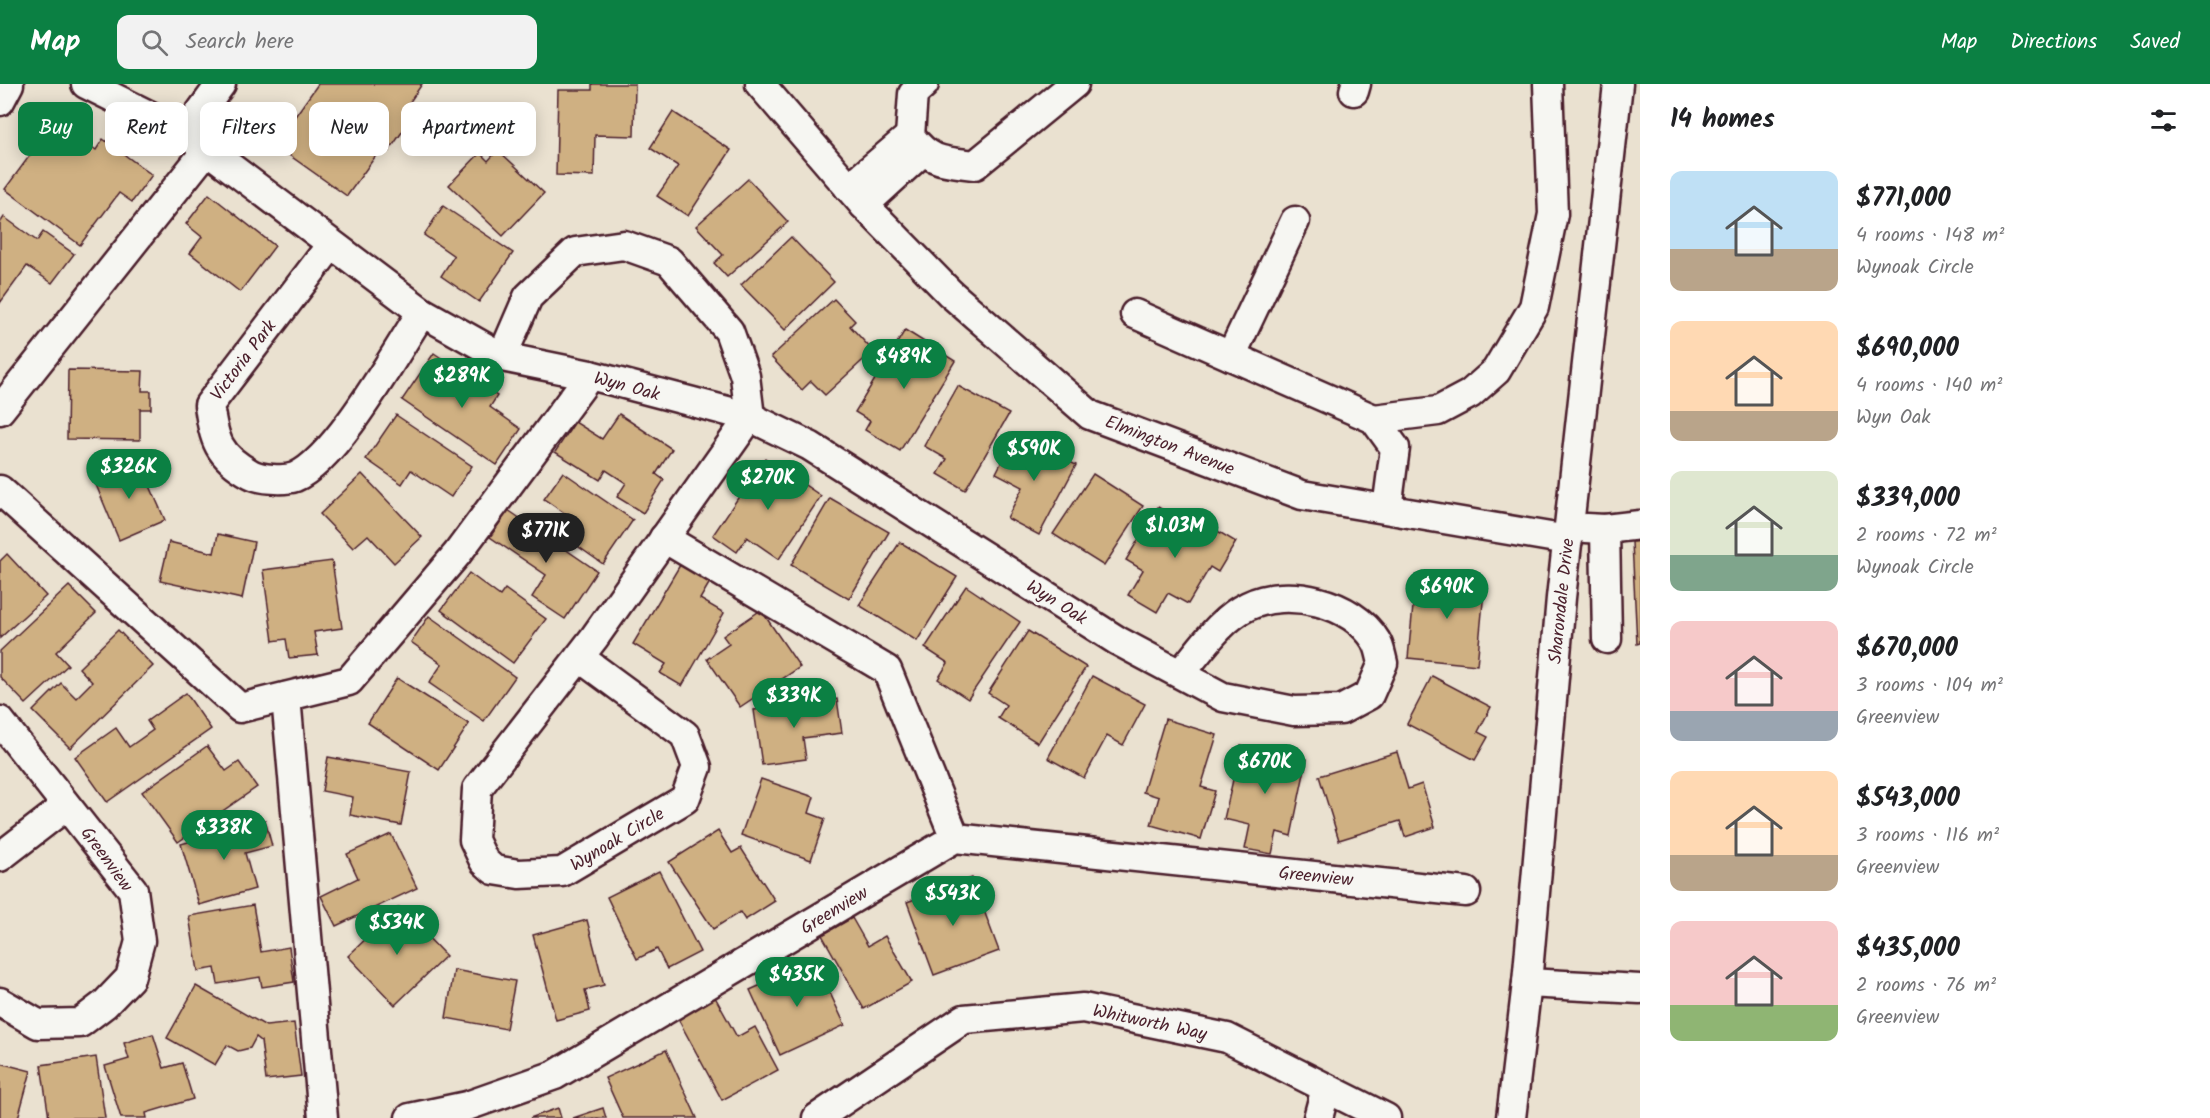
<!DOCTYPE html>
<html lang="en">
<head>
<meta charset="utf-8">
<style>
	:root { --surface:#fff; --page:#f2f2f2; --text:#202124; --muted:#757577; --accent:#0b8043 }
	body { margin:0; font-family:Kalam,sans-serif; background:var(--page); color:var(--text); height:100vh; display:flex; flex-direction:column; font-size:22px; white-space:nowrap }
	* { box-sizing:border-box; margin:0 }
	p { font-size:20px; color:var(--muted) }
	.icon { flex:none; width:33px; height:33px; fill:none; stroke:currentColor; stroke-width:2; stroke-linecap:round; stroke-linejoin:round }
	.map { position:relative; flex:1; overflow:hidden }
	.panel { display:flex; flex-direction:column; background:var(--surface); width:570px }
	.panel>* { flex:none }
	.top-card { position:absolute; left:18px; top:18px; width:570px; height:54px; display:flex; gap:12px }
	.price { position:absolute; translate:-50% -51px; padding:0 14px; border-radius:21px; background:var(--accent); color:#fff; font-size:20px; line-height:39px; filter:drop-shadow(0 2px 3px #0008) }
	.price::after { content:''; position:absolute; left:50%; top:36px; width:18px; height:14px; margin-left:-9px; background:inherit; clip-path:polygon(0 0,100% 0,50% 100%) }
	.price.active { background:#222; color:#fff }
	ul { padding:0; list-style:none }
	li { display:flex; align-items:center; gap:18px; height:150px; padding:0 30px }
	li span { display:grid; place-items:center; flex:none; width:168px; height:120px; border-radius:12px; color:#555 }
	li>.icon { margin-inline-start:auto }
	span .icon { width:72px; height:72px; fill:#fffc; stroke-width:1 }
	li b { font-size:26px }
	h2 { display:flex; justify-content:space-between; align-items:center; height:72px; padding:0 30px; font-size:26px }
	.chip { padding:0 21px; border-radius:12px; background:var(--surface); box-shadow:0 3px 15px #0003; font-size:21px; line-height:54px }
	.chip.active { background:var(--accent); color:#fff }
	header { display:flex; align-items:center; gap:36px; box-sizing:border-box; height:84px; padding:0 30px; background:var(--accent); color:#fff }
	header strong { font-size:28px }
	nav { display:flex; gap:33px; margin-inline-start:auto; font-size:21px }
	.search { width:420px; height:54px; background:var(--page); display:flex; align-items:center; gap:15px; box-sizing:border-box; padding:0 21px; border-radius:12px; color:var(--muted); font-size:22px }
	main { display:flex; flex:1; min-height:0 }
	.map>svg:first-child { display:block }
</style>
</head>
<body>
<header>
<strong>Map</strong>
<div class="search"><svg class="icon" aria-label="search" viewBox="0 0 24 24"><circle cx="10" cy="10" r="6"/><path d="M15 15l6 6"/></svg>Search here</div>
<nav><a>Map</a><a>Directions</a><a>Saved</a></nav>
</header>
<main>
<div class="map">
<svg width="1640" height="1034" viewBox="0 0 1640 1034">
	<rect width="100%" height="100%" fill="#eae1d0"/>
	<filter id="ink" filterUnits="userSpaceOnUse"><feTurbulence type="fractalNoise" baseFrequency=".0167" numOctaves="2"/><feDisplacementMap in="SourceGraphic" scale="12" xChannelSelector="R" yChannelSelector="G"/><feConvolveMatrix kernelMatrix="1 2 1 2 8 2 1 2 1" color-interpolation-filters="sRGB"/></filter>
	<g filter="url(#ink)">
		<g fill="#cfb082" stroke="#4a1f2b" stroke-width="1.5">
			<polygon points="318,0 422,0 403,28 411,35 389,67 382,63 347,112 282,66 293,50 286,45"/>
			<polygon points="592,0 635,0 634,52 595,51 594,92 556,91 558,6 592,6"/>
			<polygon points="673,28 731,66 688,132 657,112 678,82 650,64"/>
			<polygon points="56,36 96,66 103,55 152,91 132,118 119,109 80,161 5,105"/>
			<polygon points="498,66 544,109 503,152 449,101 480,69 488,77"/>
			<polygon points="748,95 788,138 727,193 714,179 723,171 696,142"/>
			<polygon points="209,110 275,162 240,208 190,169 202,153 186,140"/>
			<polygon points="443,122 513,169 479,218 441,192 454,172 424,151"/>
			<polygon points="4,133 37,157 43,148 74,170 52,199 27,182 0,219 0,139"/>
			<polygon points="791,153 834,198 785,246 741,201"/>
			<polygon points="834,215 855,237 850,242 873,267 825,311 811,297 802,306 771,273"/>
			<polygon points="905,246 955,277 900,367 865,346 870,337 855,328"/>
			<polygon points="434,269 497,312 490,323 521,345 497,381 402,316"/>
			<polygon points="68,286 143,287 142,307 151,307 151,325 140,325 140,356 67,355"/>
			<polygon points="958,302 1009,330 965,406 938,390 947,375 924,362"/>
			<polygon points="619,330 672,365 656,390 664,396 643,429 617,413 626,399 606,386 600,396 555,368 575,338 602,355"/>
			<polygon points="396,331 472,382 451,413 411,386 402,400 366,375"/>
			<polygon points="1016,350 1076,381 1039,451 1007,434 1023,403 996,389"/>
			<polygon points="765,374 821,412 779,475 747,453 737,468 713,451"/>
			<polygon points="139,377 165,436 119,456 94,396"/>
			<polygon points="563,388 633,436 603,480 559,449 570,433 544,415"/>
			<polygon points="362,390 422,453 394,479 368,451 353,464 320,430"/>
			<polygon points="1093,390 1143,422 1104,482 1053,450"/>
			<polygon points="830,414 889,448 849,515 791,481"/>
			<polygon points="1158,423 1201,449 1206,440 1236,458 1218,488 1210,483 1188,520 1168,509 1157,528 1128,511 1143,486 1126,476"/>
			<polygon points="508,426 597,487 565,535 532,513 546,491 490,453"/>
			<polygon points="218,450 254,458 242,515 160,497 169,458 214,469"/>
			<polygon points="1640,457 1640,559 1637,560 1632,458"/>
			<polygon points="900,458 957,493 917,557 859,521"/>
			<polygon points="7,470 46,512 0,554 0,477"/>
			<polygon points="332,477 342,544 314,548 318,571 289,574 286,555 273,557 263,486"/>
			<polygon points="680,481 710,498 700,515 724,529 682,602 660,589 666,580 633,560"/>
			<polygon points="469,489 500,512 505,505 546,535 513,579 441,526"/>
			<polygon points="1416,491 1485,497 1477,581 1408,574"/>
			<polygon points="69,502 96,529 56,568 68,581 26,620 0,593 0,567"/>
			<polygon points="966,502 1020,538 968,615 938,595 948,579 925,564"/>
			<polygon points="761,526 800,583 740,623 707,575 729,560 723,552"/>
			<polygon points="429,532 515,593 484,637 429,599 442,580 411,558"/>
			<polygon points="118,546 153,582 70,664 33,627 61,599 76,614 92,598 79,584"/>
			<polygon points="1028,547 1086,583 1038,659 998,634 1006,621 988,609"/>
			<polygon points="1092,592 1145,620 1123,661 1107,652 1084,694 1048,674"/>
			<polygon points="1432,592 1491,623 1478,648 1488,653 1475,676 1407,640"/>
			<polygon points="397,594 469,640 439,686 368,639"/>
			<polygon points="186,609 211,645 107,718 75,673 116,644 129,663 153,646 147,637"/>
			<polygon points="837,615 842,649 803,654 806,675 762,681 754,626"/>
			<polygon points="1165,635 1217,651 1201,703 1215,707 1201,755 1151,741 1159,713 1143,708"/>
			<polygon points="1241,661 1307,675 1291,752 1277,748 1272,770 1245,765 1250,741 1224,735"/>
			<polygon points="207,662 226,687 239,678 257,703 178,758 142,708"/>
			<polygon points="1397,668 1408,705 1422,700 1435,743 1405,753 1400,737 1339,756 1319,692"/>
			<polygon points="328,673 411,688 401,741 350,731 353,713 322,707"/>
			<polygon points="761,695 814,713 809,729 825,735 811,776 741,751"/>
			<polygon points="265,736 272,762 245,769 255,805 199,821 181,760"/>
			<polygon points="718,747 732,769 741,764 775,817 745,836 740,828 713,845 669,778"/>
			<polygon points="391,750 417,804 336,842 321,812 358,794 347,770"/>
			<polygon points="659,787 700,868 667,885 657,865 637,875 607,813"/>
			<polygon points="972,794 999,867 934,891 907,818"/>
			<polygon points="253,821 261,868 289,863 294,898 262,903 260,893 218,900 215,884 198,887 189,832"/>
			<polygon points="399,823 446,872 395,921 348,872"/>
			<polygon points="852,834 868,862 885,852 912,898 864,925 822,851"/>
			<polygon points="587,836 604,901 585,906 590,927 556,936 533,851"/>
			<polygon points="815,877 845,941 780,971 750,906"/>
			<polygon points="454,886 515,897 506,945 446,934"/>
			<polygon points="196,902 266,942 294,939 301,992 266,996 261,957 256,953 250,964 238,967 227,961 215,981 167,954"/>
			<polygon points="715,913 737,953 755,943 778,986 722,1016 677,933"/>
			<polygon points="153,950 164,984 182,979 193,1015 146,1029 147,1034 121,1034 105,982 129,975 124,959"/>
			<polygon points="666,966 697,1034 623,1034 605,994"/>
			<polygon points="96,973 105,1034 49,1034 41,981"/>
			<polygon points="0,979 31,987 18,1034 0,1034"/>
			<polygon points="558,1024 561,1034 530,1034"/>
			<polygon points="603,1024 606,1034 573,1034"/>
		</g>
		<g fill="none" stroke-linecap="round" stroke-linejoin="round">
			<g stroke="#4a1f2b" stroke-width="33">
				<g id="minor">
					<path d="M86,0L185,49L422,228L502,273L590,291L750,333L810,362L1118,557L1223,613L1294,627L1341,626L1369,611L1383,579C1381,572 1380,563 1376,557C1353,518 1287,503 1248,522C1220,535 1200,567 1180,590"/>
					<polyline points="760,0 864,121 950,209 1090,331 1302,411 1568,456"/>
					<path d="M924,0L913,10L910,52C931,79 943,77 975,81L1074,0"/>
					<polyline points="1354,7 1356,0"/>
					<polyline points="0,17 9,0"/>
					<polyline points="185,49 221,0"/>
					<polyline points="849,104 910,52"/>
					<polyline points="864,121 922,68"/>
					<path d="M331,161L209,321C214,356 218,372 251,390C260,395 284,397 295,393C337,375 395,269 422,228"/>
					<polyline points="1135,230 1374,335 1395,364 1387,425"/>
					<polyline points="1231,272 1295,137"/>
					<polyline points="502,273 528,213 575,168 624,161 669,177 729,247 745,292 750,333 594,554 477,705 474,756 484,777 494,786 519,790 562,788 685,715 697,683 685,651 579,573"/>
					<polyline points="0,326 206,67"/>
					<polyline points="1374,335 1438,327 1470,310 1496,287 1534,223 1553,130 1548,0"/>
					<polyline points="0,406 240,624 349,597 457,470 590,291"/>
					<polyline points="1586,444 1605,445 1640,441"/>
					<polyline points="1605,445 1607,555"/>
					<polyline points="664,454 887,586 955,754"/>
					<polyline points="286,613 323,1034"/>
					<polyline points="0,637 133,806 140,857 130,894 105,920 80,939 38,940 0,918"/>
					<polyline points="0,773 66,722"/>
					<polyline points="1527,899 1640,905"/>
					<polyline points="410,1034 467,1022 555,991 955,754 1466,808"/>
					<polyline points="817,1034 964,935 1083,924 1227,954 1386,1034"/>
					<polyline points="1318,1034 1326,1004"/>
					<polyline points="1511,1034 1527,899 1561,514 1618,0"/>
				</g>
			</g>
			<use href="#minor" stroke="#f6f6f2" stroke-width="28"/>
		</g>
	</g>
	<g text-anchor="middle" stroke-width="6" stroke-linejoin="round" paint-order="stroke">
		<g font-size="18" fill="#4a1f2b" stroke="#f6f6f2">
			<text transform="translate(243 276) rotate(-53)" y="6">Victoria Park</text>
			<text transform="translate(627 302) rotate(15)" y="6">Wyn Oak</text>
			<text transform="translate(1170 361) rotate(21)" y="6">Elmington Avenue</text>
			<text transform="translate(1561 517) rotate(-84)" y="6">Sharondale Drive</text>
			<text transform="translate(1057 518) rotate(32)" y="6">Wyn Oak</text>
			<text transform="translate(617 755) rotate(-31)" y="6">Wynoak Circle</text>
			<text transform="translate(107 775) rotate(54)" y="6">Greenview</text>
			<text transform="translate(1316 792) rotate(6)" y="6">Greenview</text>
			<text transform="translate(834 826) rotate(-31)" y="6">Greenview</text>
			<text transform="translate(1150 938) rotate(12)" y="6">Whitworth Way</text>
		</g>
	</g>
</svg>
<b class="price" style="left:904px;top:306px">$489K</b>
<b class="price" style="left:462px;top:325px">$289K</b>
<b class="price" style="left:1034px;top:398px">$590K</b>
<b class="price" style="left:129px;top:416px">$326K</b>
<b class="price" style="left:768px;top:427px">$270K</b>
<b class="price" style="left:1175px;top:475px">$1.03M</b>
<b class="price active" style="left:546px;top:480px">$771K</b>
<b class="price" style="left:1447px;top:536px">$690K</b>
<b class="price" style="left:794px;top:645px">$339K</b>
<b class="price" style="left:1265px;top:711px">$670K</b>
<b class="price" style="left:224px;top:777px">$338K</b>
<b class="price" style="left:953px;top:843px">$543K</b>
<b class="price" style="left:397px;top:872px">$534K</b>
<b class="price" style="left:797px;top:924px">$435K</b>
<div class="top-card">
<a class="chip active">Buy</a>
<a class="chip">Rent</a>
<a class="chip">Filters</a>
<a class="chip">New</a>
<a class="chip">Apartment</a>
</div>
</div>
<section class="panel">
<h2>14 homes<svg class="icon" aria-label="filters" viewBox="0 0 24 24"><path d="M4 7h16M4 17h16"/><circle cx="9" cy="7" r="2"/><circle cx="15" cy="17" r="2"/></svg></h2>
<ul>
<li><span style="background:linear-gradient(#bfe0f5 65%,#b9a48a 0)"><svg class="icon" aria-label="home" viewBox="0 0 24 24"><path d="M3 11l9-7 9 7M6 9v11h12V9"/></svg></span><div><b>$771,000</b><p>4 rooms · 148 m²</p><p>Wynoak Circle</p></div></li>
<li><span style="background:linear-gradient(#ffd9b3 75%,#b9a48a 0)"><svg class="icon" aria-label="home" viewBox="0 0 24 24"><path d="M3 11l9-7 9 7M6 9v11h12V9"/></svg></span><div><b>$690,000</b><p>4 rooms · 140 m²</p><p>Wyn Oak</p></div></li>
<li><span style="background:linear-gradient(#dfe7d0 70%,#7fa58c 0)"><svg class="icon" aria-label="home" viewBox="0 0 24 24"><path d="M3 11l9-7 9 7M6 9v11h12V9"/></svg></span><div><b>$339,000</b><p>2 rooms · 72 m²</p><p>Wynoak Circle</p></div></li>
<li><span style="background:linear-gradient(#f6c9c9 75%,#9aa5b1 0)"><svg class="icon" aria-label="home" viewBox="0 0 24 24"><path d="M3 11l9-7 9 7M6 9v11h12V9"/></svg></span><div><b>$670,000</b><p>3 rooms · 104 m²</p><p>Greenview</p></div></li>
<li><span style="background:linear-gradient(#ffd9b3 70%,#b9a48a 0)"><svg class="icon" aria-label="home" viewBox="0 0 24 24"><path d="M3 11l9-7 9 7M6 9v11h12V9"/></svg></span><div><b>$543,000</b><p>3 rooms · 116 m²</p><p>Greenview</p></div></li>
<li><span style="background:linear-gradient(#f6c9c9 70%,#8fb573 0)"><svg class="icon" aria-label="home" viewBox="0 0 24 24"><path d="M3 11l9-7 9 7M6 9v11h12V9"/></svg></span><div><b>$435,000</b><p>2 rooms · 76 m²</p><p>Greenview</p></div></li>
</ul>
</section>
</main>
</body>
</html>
